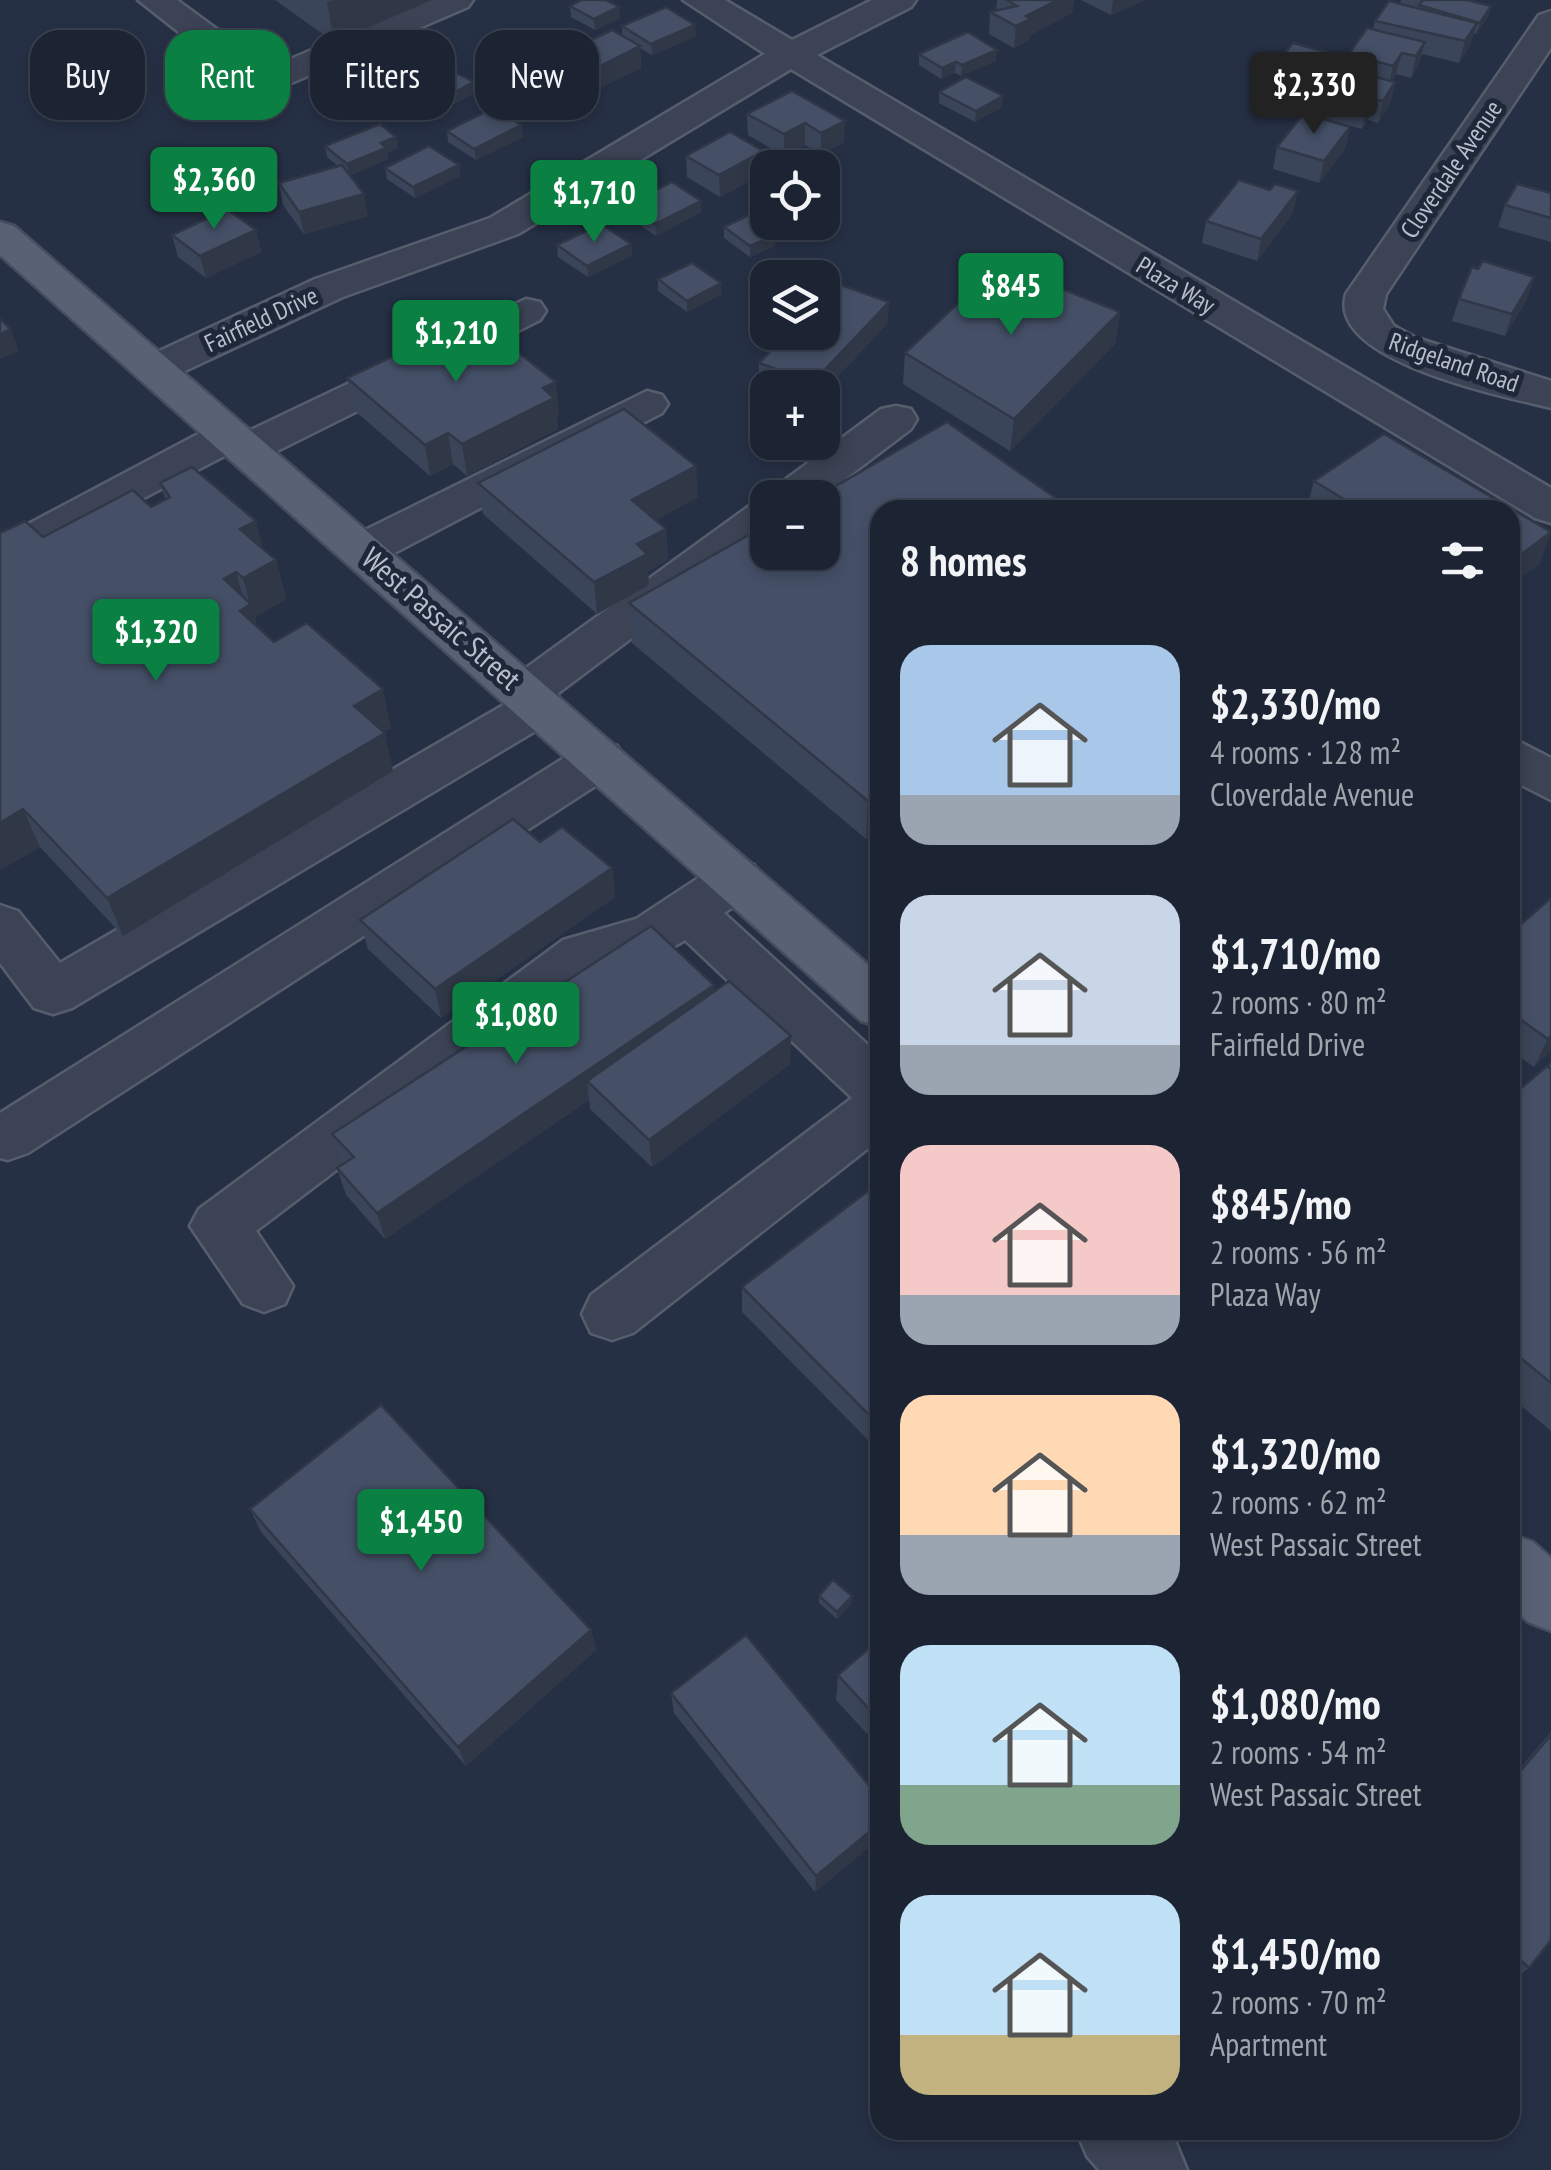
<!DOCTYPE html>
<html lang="en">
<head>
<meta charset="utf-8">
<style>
	:root { --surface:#1c2434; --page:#252c3c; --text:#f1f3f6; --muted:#a0a4ac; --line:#3a414f; --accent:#0b8043 }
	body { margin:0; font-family:"PT Sans Narrow",sans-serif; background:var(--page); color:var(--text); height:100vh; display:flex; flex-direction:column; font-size:38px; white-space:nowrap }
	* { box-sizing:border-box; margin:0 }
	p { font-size:32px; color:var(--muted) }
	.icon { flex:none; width:55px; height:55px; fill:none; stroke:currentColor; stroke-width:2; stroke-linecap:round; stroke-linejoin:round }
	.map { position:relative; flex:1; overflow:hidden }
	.panel { position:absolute; left:870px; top:500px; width:650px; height:1640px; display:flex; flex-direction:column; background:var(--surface); border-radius:30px; box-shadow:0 5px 15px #0003,0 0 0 2px var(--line) }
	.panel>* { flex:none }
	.guide { position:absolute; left:30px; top:30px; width:690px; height:90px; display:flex; gap:20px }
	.buttons { position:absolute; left:750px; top:150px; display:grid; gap:20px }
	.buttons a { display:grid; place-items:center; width:90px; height:90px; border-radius:20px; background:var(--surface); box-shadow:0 5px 15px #0003,0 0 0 2px var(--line); font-size:50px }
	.price { position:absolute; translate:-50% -85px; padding:0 22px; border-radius:10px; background:var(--accent); color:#fff; font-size:32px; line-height:65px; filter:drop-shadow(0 2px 5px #0008) }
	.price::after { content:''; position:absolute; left:50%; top:60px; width:30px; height:22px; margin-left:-15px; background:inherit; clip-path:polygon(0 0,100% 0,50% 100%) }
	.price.active { background:#222; color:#fff }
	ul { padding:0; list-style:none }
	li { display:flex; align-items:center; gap:30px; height:250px; padding:0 30px }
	li span { display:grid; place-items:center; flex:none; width:280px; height:200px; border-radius:30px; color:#555 }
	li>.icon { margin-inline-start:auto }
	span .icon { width:120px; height:120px; fill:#fffc; stroke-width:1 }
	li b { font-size:42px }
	h2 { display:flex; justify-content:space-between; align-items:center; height:120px; padding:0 30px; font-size:42px }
	.tag { padding:0 35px; border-radius:30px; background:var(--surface); box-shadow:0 5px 15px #0003,0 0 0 2px var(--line); font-size:35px; line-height:90px }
	.tag.active { background:var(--accent); color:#fff }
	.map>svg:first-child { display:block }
</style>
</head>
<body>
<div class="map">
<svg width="1551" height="2170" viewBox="0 0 1551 2170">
	<rect width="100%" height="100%" fill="#263045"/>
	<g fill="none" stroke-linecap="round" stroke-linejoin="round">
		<g stroke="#565e6e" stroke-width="5">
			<g id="minor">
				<polygon points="138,0 177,0 259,60 284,62 427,0 473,0 468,7 289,84 237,78"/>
				<polygon points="683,0 725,0 792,40 872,0 916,0 911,7 817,55 1551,488 1551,523 1535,518 791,69 518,234 343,297 172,377 157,381 142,377 136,368 142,359 315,279 490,218 765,54"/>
				<path d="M1551,11V48L1386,294L1383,309L1394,326L1414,337L1551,381V408C1503,396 1326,361 1346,294L1539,15Z"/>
				<polygon points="526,299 540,302 546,311 540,320 263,458 248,462 230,453 0,573 0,539 217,424 232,420 251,430"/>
				<polygon points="647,391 662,395 668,404 662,413 379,561 363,565 347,561 341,550 347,539"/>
				<polygon points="896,406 911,409 917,419 911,429 820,498 768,498 774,488 881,409"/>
				<polygon points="768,500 768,536 557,694 564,706 557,718 72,1008 53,1014 34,1008 0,963 0,905 18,911 60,963 507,703 501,693 508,681 752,504"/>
				<polygon points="1510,737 1551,758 1551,800 1510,779"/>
				<polygon points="600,741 617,746 624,759 617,772 28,1153 8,1160 0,1158 0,1113 583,746"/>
				<polygon points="736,860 754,865 762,879 754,893 724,913 880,1056 880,1139 633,1333 612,1340 591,1333 582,1314 591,1295 852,1098 685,940 670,949 599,971 256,1231 293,1286 285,1304 264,1312 243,1304 190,1226 199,1209 563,940 636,919 718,865"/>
				<polygon points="1076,2130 1163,2130 1176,2143 1187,2170 1099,2170 1087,2156"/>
			</g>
		</g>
		<g stroke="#444c5d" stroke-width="5">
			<g id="major">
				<polygon points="0,222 14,226 880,975 880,1027 861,1021 0,255"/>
				<polygon points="1510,1534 1533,1542 1551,1558 1551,1631 1528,1622 1510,1606"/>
			</g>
		</g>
		<use href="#minor" fill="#3b4354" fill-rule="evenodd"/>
		<use href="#major" fill="#596274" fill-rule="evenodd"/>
	</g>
	<g fill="#3b4559">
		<polygon points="275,0 432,0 334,42"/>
		<polygon points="997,0 1074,0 1072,13 1030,35 1029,40 1014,48 989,34 990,12 996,11"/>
		<polygon points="1081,0 1145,0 1111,15"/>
		<polygon points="1401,0 1467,0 1491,6 1488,17 1476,34 1474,33 1470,45 1459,63 1422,54 1419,64 1411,78 1396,74 1392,81 1395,82 1390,104 1378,123 1368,120 1362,129 1325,119 1350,127 1345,149 1319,183 1273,169 1277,147 1318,117 1323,96 1345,69 1349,54 1373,29 1375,21 1400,4"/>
		<polygon points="570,6 620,18 595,30 571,17"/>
		<polygon points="622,26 696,36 652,55 640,48 641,68 597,89 552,62 551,57 539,63 515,49 514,38 591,40 622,36"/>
		<polygon points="919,54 996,61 961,76 955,73 941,79 919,65"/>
		<polygon points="1284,54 1323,63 1315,75 1282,65"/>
		<polygon points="430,84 475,93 450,106 431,96"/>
		<polygon points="1277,90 1309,93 1307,104 1299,111 1275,101"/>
		<polygon points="792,91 844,142 821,155 805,145 784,156 748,135 747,114"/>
		<polygon points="509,92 580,93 581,105 542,123 511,103"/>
		<polygon points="939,92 1002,107 975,122 939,103"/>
		<polygon points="521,125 523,137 476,160 448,142 447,131"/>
		<polygon points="325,146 398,148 387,153 388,159 350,175 368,216 304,234 283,205 279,183 338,166 327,157"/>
		<polygon points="686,156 764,173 720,197 687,177"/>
		<polygon points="459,165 460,176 415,198 387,179 385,168"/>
		<polygon points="1551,193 1551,242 1498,227 1505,205"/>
		<polygon points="701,201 701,212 656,236 627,216 626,205"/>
		<polygon points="1293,213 1257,261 1202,243 1206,221"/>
		<polygon points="724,227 775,246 750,257 724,238"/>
		<polygon points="256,230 261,252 206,278 178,257 172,235"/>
		<polygon points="631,244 632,255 588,277 558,257 557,245"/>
		<polygon points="1478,269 1534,277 1527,299 1505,336 1452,321 1459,299"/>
		<polygon points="658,279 722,294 687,312 658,291"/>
		<polygon points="889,302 887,324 822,393 822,388 768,388 759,385 759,363 772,349 768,348 768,332 822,332"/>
		<polygon points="1120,312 1115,344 1010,451 903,384 905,353"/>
		<polygon points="347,378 559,414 556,415 558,429 467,476 453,464 430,476 354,410"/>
		<polygon points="1384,434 1551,532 1539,564 1510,585 1510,510 1306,510 1314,481"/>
		<polygon points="160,483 262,548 276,560 286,599 255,617 257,626 274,642 391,728 384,732 393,771 123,936 40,847 0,870 43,537 151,507 165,499"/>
		<polygon points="478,483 698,497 656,520 666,529 668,560 648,571 649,585 597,614 483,514"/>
		<polygon points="880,510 880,830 866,839 632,643 629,603"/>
		<polygon points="540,842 612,868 615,897 441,1018 368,949 360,920"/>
		<polygon points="880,847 880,866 874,861 875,851"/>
		<polygon points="1551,898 1551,1051 1534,1067 1510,1050 1510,934"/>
		<polygon points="714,985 715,991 791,1036 790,1064 652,1167 590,1109 589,1100 385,1239 346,1195 337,1168 344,1164 341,1161 332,1134"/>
		<polygon points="1551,1062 1551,1431 1510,1396 1510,1098 1548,1067"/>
		<polygon points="880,1202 880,1452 742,1312 742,1287"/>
		<polygon points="250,1509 591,1630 596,1650 466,1766 261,1532"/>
		<polygon points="819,1596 852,1596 851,1604 837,1619 819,1603"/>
		<polygon points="880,1639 880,1748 836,1700 838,1675"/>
		<polygon points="671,1693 880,1799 880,1838 815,1892 674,1713"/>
		<polygon points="1551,1732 1551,1940 1529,1968 1510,1982 1510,1780"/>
	</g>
	<g fill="#303848">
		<polygon points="333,0 432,0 334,42 327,2"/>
		<polygon points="1058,0 1074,0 1072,13 1030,35 1029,40 1014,48 1016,26 1026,16"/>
		<polygon points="1113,0 1145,0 1111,15"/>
		<polygon points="1491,6 1488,17 1476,34 1480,23"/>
		<polygon points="619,7 620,18 595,30 594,19"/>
		<polygon points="1477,23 1470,45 1459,63 1465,41"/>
		<polygon points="695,25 696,36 652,55 651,44"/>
		<polygon points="1425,42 1419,64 1411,78 1416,56"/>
		<polygon points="550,46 551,57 539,63 537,52"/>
		<polygon points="640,46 641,68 597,89 596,68"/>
		<polygon points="997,50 996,61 961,76 962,65"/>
		<polygon points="1326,52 1323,63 1315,75 1317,64"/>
		<polygon points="1402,53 1396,74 1388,88 1393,66"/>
		<polygon points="956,62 955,73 941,79 942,68"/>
		<polygon points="474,82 475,93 450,106 449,95"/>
		<polygon points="1395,82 1390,104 1378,123 1383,101"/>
		<polygon points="580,93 581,105 542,123 541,112"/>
		<polygon points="1309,93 1307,104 1299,111 1302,100"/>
		<polygon points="1003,96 1002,107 975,122 976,111"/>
		<polygon points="1373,99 1368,120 1362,129 1367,107"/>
		<polygon points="845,121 844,142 821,155 821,133"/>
		<polygon points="805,123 805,145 784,156 784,134"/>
		<polygon points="521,125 523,137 476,160 474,149"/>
		<polygon points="1350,127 1345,149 1319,183 1324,161"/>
		<polygon points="396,137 398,148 387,153 388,159 349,175 347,164 381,143"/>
		<polygon points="763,151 764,173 720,197 719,175"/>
		<polygon points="459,165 460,176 415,198 413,187"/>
		<polygon points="833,182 833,193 822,198 822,187"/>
		<polygon points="1298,191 1293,213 1257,261 1261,239"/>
		<polygon points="364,194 368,216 304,234 299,212"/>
		<polygon points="701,201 701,212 656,236 655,224"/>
		<polygon points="256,230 261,252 206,278 200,256"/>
		<polygon points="775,235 775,246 750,257 750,246"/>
		<polygon points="631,244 632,255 588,277 587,266"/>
		<polygon points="1534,277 1527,299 1505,336 1512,314"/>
		<polygon points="721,283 722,294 687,312 687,301"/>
		<polygon points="889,302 887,324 822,393 822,388 812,388 813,382"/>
		<polygon points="1120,312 1115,344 1010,451 1014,419"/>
		<polygon points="11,329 19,351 0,359 0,334"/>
		<polygon points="556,382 559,414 556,415 558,429 467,476 462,444 543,388"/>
		<polygon points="448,433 453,464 430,476 425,445"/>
		<polygon points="696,466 698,497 634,532 632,500"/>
		<polygon points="256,521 266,561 240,529"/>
		<polygon points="666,529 668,560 648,571 649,585 597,614 594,582 637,544"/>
		<polygon points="1551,532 1539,564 1510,585 1510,563"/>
		<polygon points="276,560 286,599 255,617 262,643 251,650 224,579 236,572 246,607 250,604 243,578"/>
		<polygon points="383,689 391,728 363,745 354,706"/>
		<polygon points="385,733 393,771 123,936 107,898"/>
		<polygon points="880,793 880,830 866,839 868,801"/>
		<polygon points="23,809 40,847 0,870 0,823"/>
		<polygon points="612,868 615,897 441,1018 435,989"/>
		<polygon points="714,985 716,1014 587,1081 589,1100 385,1239 377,1213"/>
		<polygon points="791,1036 790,1064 652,1167 649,1140"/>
		<polygon points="1551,1036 1551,1051 1534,1067 1548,1039"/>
		<polygon points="852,1596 851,1604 837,1619 837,1612"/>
		<polygon points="591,1630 596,1650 466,1766 458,1747"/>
		<polygon points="880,1823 880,1838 815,1892 816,1876"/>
	</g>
	<g fill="#455067" stroke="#303848" stroke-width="2.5">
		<polygon points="582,0 606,0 619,7 594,19 570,6"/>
		<polygon points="1007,0 1058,0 1026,16 1031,19 1016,26 990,12 1017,6"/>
		<polygon points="1423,0 1467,0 1491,6 1480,23 1419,5"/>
		<polygon points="1389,1 1477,23 1465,41 1375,21"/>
		<polygon points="666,7 695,25 651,44 622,26"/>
		<polygon points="1367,28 1425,42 1416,56 1402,53 1393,66 1349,54"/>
		<polygon points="534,29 552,39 550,40 550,46 537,52 514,38"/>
		<polygon points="573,29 591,40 612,30 640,46 596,68 550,40"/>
		<polygon points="968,32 997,50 962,65 956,62 942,68 919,54"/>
		<polygon points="1293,43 1326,52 1317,64 1284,54"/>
		<polygon points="1341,68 1395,82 1383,101 1373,99 1367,107 1323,96"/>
		<polygon points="454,72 474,82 449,95 430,84"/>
		<polygon points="548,74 580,93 541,112 509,92"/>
		<polygon points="966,77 1003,96 976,111 939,92"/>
		<polygon points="1285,84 1309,93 1302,100 1277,90"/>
		<polygon points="792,91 845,121 821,133 805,123 784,134 747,114"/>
		<polygon points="494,108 521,125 474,149 447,131"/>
		<polygon points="1304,113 1350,127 1324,161 1277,147"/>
		<polygon points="380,124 396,137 381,143 386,148 347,164 325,146"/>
		<polygon points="730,132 763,151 719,175 686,156"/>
		<polygon points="429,146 459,165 413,187 385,168"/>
		<polygon points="342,165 364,194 299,212 279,183"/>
		<polygon points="822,176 833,182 822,187"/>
		<polygon points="1239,180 1270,190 1275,184 1298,191 1261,239 1206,221"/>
		<polygon points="672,182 701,201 655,224 626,205"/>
		<polygon points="1517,184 1551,193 1551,218 1505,205"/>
		<polygon points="227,209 256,230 200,256 172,235"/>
		<polygon points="749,215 775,235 750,246 724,227"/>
		<polygon points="601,224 631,244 587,266 557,245"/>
		<polygon points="1483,261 1534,277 1512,314 1459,299 1472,267 1478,269"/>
		<polygon points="692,263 721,283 687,301 658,279"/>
		<polygon points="1000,264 1120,312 1014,419 905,353"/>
		<polygon points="838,284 889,302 813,382 759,363 788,333 787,332 822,332 822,300"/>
		<polygon points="474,318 556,382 543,388 554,398 462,444 448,433 425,445 347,378"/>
		<polygon points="0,319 11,329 0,334"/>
		<polygon points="624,409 696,466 632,500 666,529 637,544 647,554 594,582 478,483"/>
		<polygon points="947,422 1073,510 880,510 880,793 868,801 629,603 768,524 768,552 822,552 822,498 815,498"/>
		<polygon points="1384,434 1551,532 1510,563 1510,510 1362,510 1314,481"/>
		<polygon points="192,467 256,521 240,529 276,560 243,578 236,572 224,579 251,604 240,611 274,642 307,623 383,689 354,706 385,733 107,898 23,809 0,823 0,533 25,521 43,537 133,490 151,507 170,497 160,483"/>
		<polygon points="513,819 540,842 562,827 612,868 435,989 360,920"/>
		<polygon points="1551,898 1551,1036 1548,1039 1510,1012 1510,934"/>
		<polygon points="651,926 714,985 377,1213 337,1168 354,1157 332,1134"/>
		<polygon points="729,981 791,1036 649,1140 587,1081"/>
		<polygon points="1547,1066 1551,1069 1551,1383 1510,1349 1510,1216 1517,1210 1510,1205 1510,1184 1516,1179 1510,1175 1510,1098"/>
		<polygon points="868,1191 880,1202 880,1426 742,1287"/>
		<polygon points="381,1405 591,1630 458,1747 250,1509"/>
		<polygon points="833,1580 852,1596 837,1612 819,1596"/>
		<polygon points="746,1635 880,1799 880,1823 816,1876 671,1693"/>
		<polygon points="880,1639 880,1721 838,1675"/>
		<polygon points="1551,1735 1551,1940 1529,1968 1510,1950 1510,1783"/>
	</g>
	<g text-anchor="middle" stroke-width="10" stroke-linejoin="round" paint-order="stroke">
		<g font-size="25" fill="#b8becd" stroke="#1f2839">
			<text transform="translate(1451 169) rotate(-56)" y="9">Cloverdale Avenue</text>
			<text transform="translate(1176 285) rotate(31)" y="9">Plaza Way</text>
			<text transform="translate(261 319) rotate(-25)" y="9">Fairfield Drive</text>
			<text transform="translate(1454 362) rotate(19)" y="9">Ridgeland Road</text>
		</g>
		<g font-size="30" fill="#b8becd" stroke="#1f2839">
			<text transform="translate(441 619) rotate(41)" y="10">West Passaic Street</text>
		</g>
	</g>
</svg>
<div class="buttons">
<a><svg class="icon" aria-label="locate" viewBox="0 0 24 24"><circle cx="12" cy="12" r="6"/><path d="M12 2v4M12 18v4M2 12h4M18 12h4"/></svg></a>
<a><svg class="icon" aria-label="layers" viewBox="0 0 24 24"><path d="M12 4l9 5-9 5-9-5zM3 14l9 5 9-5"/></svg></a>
<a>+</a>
<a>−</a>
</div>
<b class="price active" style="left:1314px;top:137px">$2,330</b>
<b class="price" style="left:214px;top:232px">$2,360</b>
<b class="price" style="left:594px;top:245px">$1,710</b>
<b class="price" style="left:1011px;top:338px">$845</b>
<b class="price" style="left:456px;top:385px">$1,210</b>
<b class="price" style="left:156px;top:684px">$1,320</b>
<b class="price" style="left:516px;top:1067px">$1,080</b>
<b class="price" style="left:421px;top:1574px">$1,450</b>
<div class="guide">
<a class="tag">Buy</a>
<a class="tag active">Rent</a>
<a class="tag">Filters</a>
<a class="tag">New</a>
</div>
<section class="panel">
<h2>8 homes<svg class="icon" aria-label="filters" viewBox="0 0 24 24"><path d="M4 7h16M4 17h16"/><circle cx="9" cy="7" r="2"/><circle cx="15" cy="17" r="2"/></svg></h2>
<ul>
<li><span style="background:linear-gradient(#a9c7e8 75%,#9aa5b1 0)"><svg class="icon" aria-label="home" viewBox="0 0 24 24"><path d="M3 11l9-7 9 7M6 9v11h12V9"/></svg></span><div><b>$2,330/mo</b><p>4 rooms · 128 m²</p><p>Cloverdale Avenue</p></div></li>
<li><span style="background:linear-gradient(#c9d6e8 75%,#9aa5b1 0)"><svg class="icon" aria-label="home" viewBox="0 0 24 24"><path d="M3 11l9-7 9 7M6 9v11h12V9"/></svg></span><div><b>$1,710/mo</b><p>2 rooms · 80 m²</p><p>Fairfield Drive</p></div></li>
<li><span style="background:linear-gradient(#f6c9c9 75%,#9aa5b1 0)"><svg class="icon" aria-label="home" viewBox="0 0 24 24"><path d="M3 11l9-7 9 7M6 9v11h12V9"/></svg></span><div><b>$845/mo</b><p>2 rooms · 56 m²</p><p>Plaza Way</p></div></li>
<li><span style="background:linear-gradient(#ffd9b3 70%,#9aa5b1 0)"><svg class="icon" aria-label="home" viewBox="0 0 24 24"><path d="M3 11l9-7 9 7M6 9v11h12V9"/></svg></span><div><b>$1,320/mo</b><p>2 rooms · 62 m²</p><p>West Passaic Street</p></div></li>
<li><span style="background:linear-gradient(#bfe0f5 70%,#7fa58c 0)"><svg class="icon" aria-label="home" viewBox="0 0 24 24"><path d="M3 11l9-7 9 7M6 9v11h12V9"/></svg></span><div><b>$1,080/mo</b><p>2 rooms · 54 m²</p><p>West Passaic Street</p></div></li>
<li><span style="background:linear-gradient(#bfe0f5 70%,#c2b280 0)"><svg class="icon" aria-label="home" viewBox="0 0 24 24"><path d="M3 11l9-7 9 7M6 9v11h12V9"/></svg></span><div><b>$1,450/mo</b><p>2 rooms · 70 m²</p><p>Apartment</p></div></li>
</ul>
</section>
</div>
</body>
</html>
